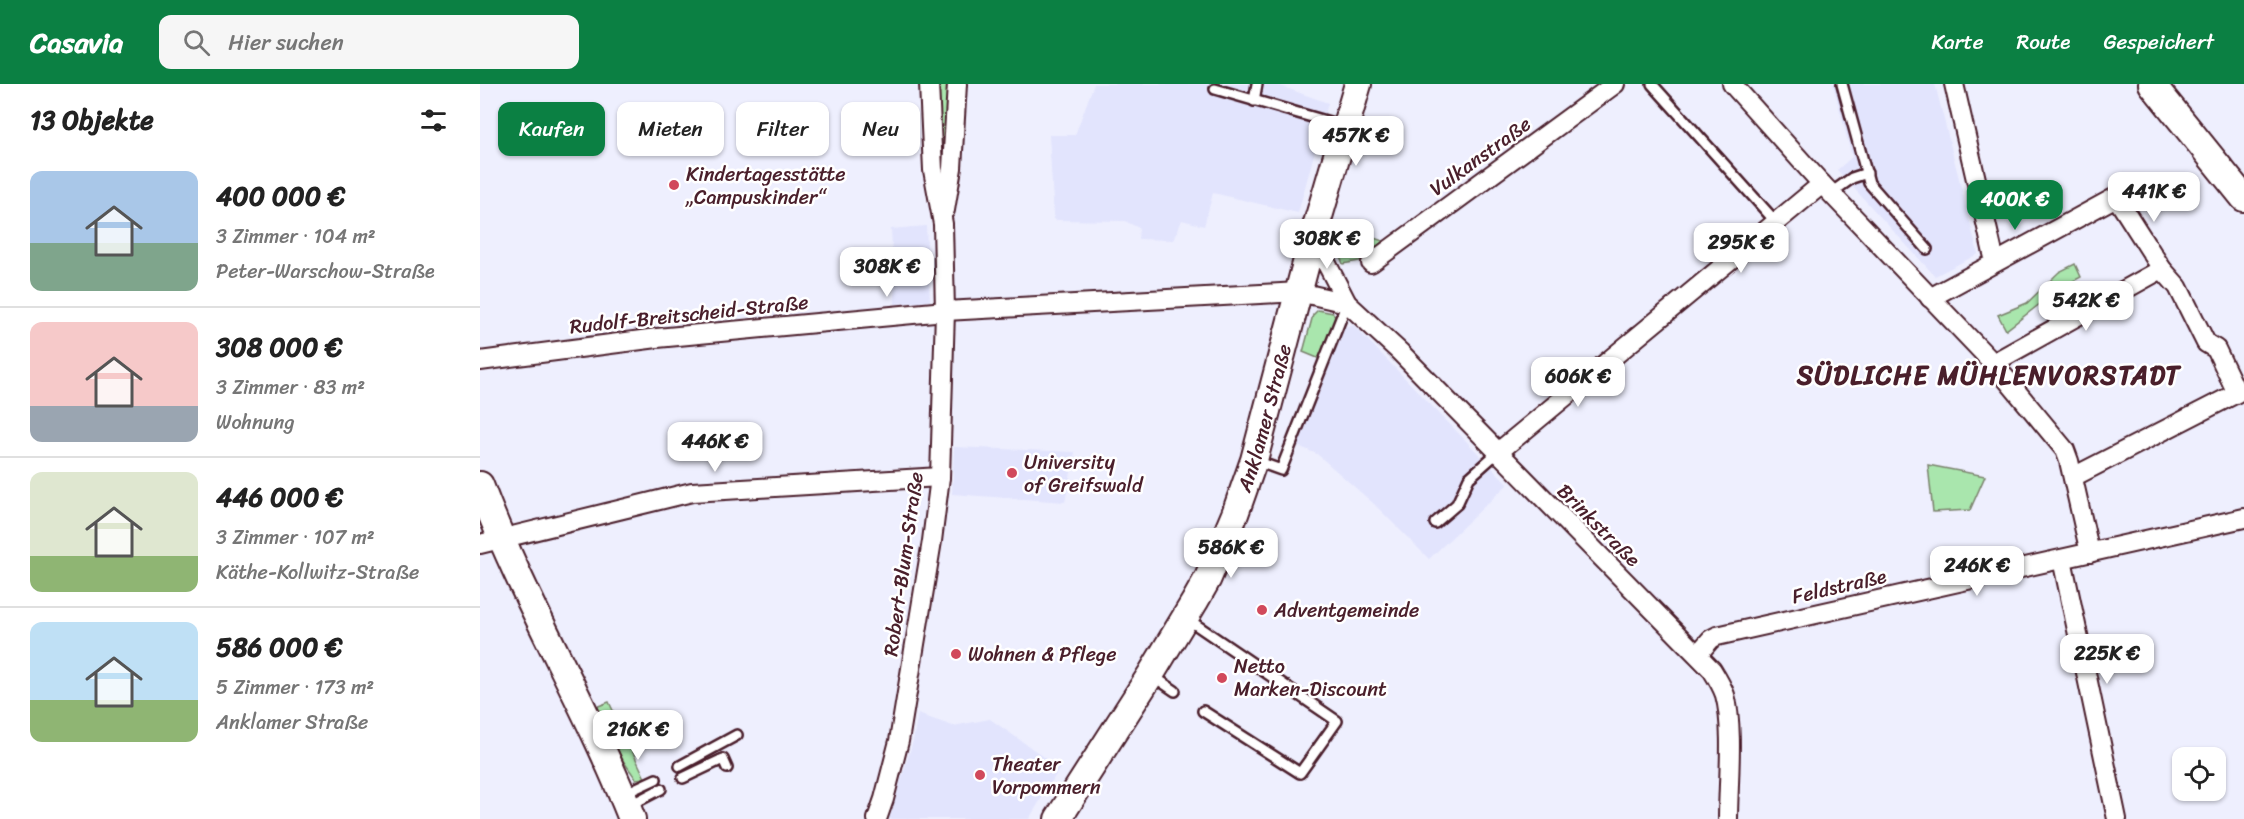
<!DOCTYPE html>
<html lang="de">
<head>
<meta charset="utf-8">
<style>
	:root { --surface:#fff; --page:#f6f6f6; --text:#222; --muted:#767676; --line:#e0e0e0; --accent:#0b8043 }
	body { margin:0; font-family:Sriracha,sans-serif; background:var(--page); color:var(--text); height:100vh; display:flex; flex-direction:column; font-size:22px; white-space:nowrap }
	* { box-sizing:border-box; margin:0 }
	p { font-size:20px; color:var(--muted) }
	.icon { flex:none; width:33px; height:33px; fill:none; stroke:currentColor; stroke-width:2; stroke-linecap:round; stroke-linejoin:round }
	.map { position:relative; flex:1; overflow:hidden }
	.side { display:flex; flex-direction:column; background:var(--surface); width:480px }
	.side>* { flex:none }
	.banner { position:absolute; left:18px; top:18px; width:570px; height:54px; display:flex; gap:12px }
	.fabs { position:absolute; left:1692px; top:663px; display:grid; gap:12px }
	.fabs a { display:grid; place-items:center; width:54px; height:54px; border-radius:12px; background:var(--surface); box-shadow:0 2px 4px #0004; font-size:30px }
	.price { position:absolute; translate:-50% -51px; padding:0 14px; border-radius:12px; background:#fff; color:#222; font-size:20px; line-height:39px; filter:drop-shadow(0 2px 3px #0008) }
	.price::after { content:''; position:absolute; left:50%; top:36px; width:18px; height:14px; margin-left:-9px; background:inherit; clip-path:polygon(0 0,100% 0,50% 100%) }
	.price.current { background:var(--accent); color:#fff }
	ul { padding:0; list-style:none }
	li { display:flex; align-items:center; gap:18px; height:150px; padding:0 30px }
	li+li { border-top:2px solid var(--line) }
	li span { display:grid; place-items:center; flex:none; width:168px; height:120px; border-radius:12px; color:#555 }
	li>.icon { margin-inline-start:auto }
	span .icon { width:72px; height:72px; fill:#fffc; stroke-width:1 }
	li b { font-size:26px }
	h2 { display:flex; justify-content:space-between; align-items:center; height:72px; padding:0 30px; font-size:26px }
	.pill { padding:0 21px; border-radius:12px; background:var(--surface); box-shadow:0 2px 4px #0004; font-size:21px; line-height:54px }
	.pill.current { background:var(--accent); color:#fff }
	header { display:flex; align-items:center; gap:36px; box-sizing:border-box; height:84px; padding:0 30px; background:var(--accent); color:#fff }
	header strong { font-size:28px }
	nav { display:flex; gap:33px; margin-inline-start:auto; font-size:21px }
	.search { width:420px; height:54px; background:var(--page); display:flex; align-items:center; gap:15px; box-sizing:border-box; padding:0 21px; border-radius:12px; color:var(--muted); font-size:22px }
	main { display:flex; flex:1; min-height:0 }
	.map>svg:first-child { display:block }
</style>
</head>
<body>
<header>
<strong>Casavia</strong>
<div class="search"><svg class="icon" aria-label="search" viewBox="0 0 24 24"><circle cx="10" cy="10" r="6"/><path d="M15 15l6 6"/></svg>Hier suchen</div>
<nav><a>Karte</a><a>Route</a><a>Gespeichert</a></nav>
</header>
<main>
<section class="side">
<h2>13 Objekte<svg class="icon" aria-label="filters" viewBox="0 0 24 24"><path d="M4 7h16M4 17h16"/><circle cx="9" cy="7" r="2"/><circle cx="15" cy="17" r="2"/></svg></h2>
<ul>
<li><span style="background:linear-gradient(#a9c7e8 60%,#7fa58c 0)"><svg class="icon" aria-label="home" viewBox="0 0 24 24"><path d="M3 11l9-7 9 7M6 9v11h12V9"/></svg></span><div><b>400 000 €</b><p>3 Zimmer · 104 m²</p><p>Peter-Warschow-Straße</p></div></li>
<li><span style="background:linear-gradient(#f6c9c9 70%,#9aa5b1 0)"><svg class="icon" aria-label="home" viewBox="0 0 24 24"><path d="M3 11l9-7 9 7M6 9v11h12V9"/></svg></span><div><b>308 000 €</b><p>3 Zimmer · 83 m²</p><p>Wohnung</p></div></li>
<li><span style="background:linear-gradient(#dfe7d0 70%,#8fb573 0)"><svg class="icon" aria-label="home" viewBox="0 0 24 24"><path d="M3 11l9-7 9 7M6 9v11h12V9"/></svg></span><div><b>446 000 €</b><p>3 Zimmer · 107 m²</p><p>Käthe-Kollwitz-Straße</p></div></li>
<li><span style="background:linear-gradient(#bfe0f5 65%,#8fb573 0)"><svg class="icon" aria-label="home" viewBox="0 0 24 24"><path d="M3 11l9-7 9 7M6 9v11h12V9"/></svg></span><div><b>586 000 €</b><p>5 Zimmer · 173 m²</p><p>Anklamer Straße</p></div></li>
</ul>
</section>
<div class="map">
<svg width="1764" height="735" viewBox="0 0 1764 735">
	<rect width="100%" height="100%" fill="#eeeffe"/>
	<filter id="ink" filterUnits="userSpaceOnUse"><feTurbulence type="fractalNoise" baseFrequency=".0167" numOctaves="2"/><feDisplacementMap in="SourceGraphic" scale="12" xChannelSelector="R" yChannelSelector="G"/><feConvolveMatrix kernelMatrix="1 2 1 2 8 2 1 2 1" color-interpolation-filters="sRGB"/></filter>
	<g filter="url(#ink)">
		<g fill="#e2e4fd">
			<polygon points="614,0 795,0 848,19 818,129 733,109 724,142 702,136 694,156 658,155 659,144 645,137 574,136 569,51 595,51"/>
			<polygon points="1353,0 1455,0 1498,170 1455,192 1357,86 1372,73"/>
			<polygon points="446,142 450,217 415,220 411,145"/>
			<polygon points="873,241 1028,400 949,475 894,420 837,370 816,361 862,244"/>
			<polygon points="474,363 595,368 585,418 472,410"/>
			<polygon points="438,630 473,642 510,635 580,684 549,735 409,735 433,657"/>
		</g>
		<g fill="#a9e6ad" stroke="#7a826c" stroke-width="1.5">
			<polygon points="452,0 468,0 464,81 460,84"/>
			<polygon points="861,143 903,157 879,177 863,180 856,162"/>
			<polygon points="1595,180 1601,193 1582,203 1526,246 1518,231 1547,219 1579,188"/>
			<polygon points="838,226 853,229 857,234 840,275 823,268 833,231"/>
			<polygon points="1448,381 1505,392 1490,426 1453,428"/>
			<polygon points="129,618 165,694 156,695 144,678 116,623"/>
		</g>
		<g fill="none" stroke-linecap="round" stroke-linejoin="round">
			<g stroke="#4a1f2b" stroke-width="14">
				<g id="lane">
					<polyline points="1172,0 1296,138"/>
					<polyline points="1362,0 1389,99 1447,165"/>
					<polyline points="735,5 863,42"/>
					<polyline points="774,17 777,0"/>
					<polyline points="1351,109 1372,94 1387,89"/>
					<polyline points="776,377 801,386 867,219"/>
					<polyline points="955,439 977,420 989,394 1017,369"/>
					<polyline points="706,534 857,637 820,689 723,627"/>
					<polyline points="673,592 695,607"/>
					<polyline points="200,682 257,651"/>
					<polyline points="203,694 243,675 247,684"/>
					<polyline points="150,707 176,695"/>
					<polyline points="156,718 181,705"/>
				</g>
			</g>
			<g stroke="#4a1f2b" stroke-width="22">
				<g id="street">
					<polyline points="1252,0 1342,100 1513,279 1585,366 1589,377 1610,469"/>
					<polyline points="1474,0 1515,178"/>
					<polyline points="465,126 472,84 477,0"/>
					<path d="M833,153L867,219L920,268L1232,586C1237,594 1242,602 1245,611C1254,643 1248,701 1248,735"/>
					<polyline points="891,179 1135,0"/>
					<polyline points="1450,214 1636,113 1682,185 1698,203 1726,259 1736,265 1757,309 1593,393"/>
					<polyline points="0,277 177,254 465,227 819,208 867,219"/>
					<polyline points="1513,279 1682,185"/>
					<polyline points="1017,369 1342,100"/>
					<polyline points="0,460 212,408 460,393"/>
					<polyline points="1582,475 1637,735"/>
					<polyline points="1218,570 1231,555 1237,552 1764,434"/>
					<polyline points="397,735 404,715 419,657 452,457 460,393 465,227 463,140 453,86 449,0"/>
				</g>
			</g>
			<g stroke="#4a1f2b" stroke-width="30">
				<g id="secondary">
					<polyline points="1672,0 1764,114"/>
					<path d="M0,401C43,516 107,621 152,735"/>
					<path id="s1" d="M578,735L671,590L715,517L728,494L755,430L774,376L833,153L878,0"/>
				</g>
			</g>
			<use href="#lane" stroke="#fff" stroke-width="9"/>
			<use href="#street" stroke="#fff" stroke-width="18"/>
			<use href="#secondary" stroke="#fff" stroke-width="26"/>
		</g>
	</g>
	<g fill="#d1495b" stroke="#fff" stroke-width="2">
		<circle cx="194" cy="101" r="6"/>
		<circle cx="532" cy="389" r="6"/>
		<circle cx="782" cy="526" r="6"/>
		<circle cx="476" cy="570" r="6"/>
		<circle cx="742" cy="594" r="6"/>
		<circle cx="500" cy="691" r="6"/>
	</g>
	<g text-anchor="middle" stroke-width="5" stroke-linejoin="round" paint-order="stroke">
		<g font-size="20" fill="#4a1f2b" stroke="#fff">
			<text transform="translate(1000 72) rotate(-36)" y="7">Vulkanstraße</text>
			<text transform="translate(209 230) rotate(-6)" y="7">Rudolf-Breitscheid-Straße</text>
			<text dy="7" stroke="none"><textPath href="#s1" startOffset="454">Anklamer Straße</textPath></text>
			<text transform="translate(1119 441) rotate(45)" y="7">Brinkstraße</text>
			<text transform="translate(423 480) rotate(-82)" y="7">Robert-Blum-Straße</text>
			<text transform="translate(1359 502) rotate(-13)" y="7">Feldstraße</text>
		</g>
		<g font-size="20" fill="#4a1f2b" stroke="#fff" text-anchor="start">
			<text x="206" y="97">Kindertagesstätte<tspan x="206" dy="23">„Campuskinder“</tspan></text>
			<text x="544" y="385">University<tspan x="544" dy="23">of Greifswald</tspan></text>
			<text x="794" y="533">Adventgemeinde</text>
			<text x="488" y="577">Wohnen &amp; Pflege</text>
			<text x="754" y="589">Netto<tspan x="754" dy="23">Marken-Discount</tspan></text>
			<text x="512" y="687">Theater<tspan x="512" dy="23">Vorpommern</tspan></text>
		</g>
		<g font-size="26" font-weight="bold" letter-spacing="1.5" fill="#4a1f2b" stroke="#fff">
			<text x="1509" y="300">SÜDLICHE MÜHLENVORSTADT</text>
		</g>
	</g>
</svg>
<div class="fabs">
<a><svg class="icon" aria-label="locate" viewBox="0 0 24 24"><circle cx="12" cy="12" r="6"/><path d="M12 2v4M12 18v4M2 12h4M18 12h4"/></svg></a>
</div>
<b class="price" style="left:876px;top:83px">457K €</b>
<b class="price" style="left:1674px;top:139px">441K €</b>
<b class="price current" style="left:1535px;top:147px">400K €</b>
<b class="price" style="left:847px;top:186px">308K €</b>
<b class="price" style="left:1261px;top:190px">295K €</b>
<b class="price" style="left:407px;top:214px">308K €</b>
<b class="price" style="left:1606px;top:248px">542K €</b>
<b class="price" style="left:1098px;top:324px">606K €</b>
<b class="price" style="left:235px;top:389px">446K €</b>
<b class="price" style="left:751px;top:495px">586K €</b>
<b class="price" style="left:1497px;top:513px">246K €</b>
<b class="price" style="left:1627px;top:601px">225K €</b>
<b class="price" style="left:158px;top:677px">216K €</b>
<div class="banner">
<a class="pill current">Kaufen</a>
<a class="pill">Mieten</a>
<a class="pill">Filter</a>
<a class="pill">Neu</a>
</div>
</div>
</main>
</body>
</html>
